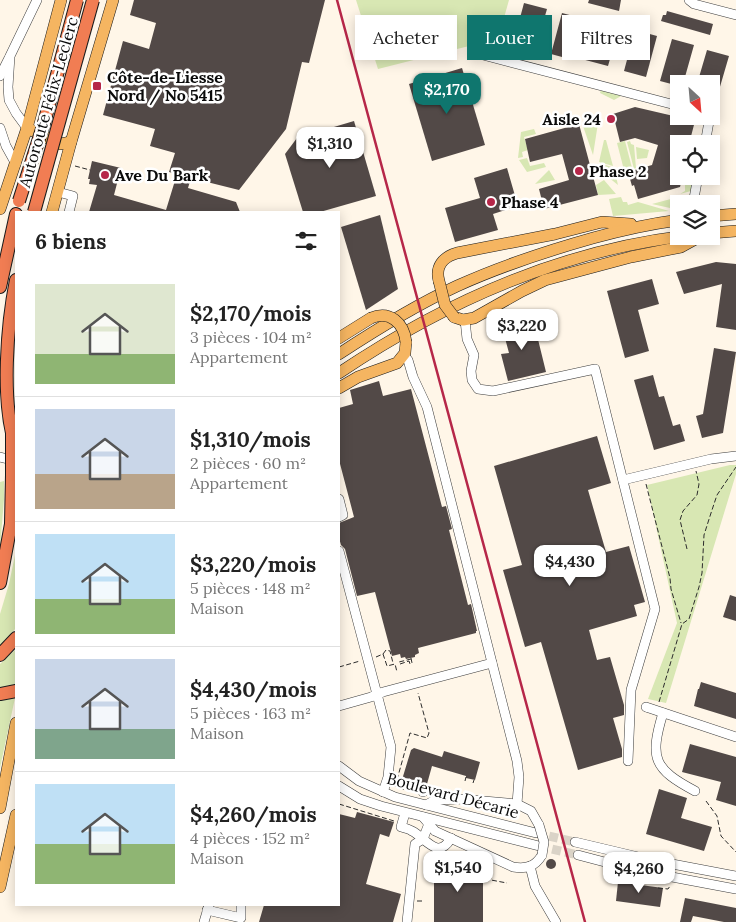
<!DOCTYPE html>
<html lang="fr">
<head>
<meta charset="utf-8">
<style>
	:root { --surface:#fff; --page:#f6f6f6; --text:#222; --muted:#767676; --line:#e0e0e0; --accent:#0f766e }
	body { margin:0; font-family:Lora,serif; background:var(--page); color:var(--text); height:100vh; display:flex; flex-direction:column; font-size:19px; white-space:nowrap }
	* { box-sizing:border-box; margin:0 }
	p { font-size:16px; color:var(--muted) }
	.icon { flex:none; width:28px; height:28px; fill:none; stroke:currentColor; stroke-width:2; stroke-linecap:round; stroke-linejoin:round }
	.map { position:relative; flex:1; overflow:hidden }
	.sheet { position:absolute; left:15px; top:211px; width:325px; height:695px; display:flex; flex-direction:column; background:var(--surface); border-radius:0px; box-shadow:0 2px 12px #0003 }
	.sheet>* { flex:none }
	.top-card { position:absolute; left:355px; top:15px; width:305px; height:45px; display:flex; gap:10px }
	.needle { width:32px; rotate:154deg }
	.tools { position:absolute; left:670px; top:75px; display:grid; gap:10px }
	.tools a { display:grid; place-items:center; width:50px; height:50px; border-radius:0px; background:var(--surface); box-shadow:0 2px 12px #0003; font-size:25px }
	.price { position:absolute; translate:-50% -42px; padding:0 11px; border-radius:10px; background:#fff; color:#222; font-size:16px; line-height:32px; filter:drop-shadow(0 1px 2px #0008) }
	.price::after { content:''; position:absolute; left:50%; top:30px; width:15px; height:11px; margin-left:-8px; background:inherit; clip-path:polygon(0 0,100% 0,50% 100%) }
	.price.on { background:var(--accent); color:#fff }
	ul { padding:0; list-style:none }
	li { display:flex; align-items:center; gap:15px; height:125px; padding:0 20px }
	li+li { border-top:1px solid var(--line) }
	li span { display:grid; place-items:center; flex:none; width:140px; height:100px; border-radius:0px; color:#555 }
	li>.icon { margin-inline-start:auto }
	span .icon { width:60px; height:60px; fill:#fffc; stroke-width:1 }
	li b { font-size:21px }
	h2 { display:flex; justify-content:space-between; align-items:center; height:60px; padding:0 20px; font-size:21px }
	.pill { padding:0 18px; border-radius:0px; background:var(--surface); box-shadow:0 2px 12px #0003; font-size:18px; line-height:45px }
	.pill.on { background:var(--accent); color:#fff }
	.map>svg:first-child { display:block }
</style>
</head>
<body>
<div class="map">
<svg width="736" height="922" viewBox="0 0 736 922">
	<rect width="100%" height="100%" fill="#fff6e8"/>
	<g fill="#d8e7b3">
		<polygon points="356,0 509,0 496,46 477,44 378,69"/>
		<polygon points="601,90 623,95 614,100 600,93"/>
		<polygon points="589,120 598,123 593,155 583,126"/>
		<polygon points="534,129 536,134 524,137 528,150 522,152 523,157 518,158 521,132"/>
		<polygon points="604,140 606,140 613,166 599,162"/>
		<polygon points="625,141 632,168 624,170 617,143"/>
		<polygon points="630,141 631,144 634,145 636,168 634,169 627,142"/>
		<polygon points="636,147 649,150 647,158 637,159"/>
		<polygon points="527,158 530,166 544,163 546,167 527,172 519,160"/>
		<polygon points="600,163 614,168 618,185 598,169"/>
		<polygon points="549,170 555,180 535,184"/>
		<polygon points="685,176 693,177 691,191 680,194 685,191"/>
		<polygon points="604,180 616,194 598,195 596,185"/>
		<polygon points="682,196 681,204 679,204 679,210 652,204"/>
		<polygon points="621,197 623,202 627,202 628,205 638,202 669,211 613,216 609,199"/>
		<polygon points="730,465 736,465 736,474 666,703 648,699 677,623 647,485"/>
		<polygon points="4,481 4,499 0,548 0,482"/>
		<polygon points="16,550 16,628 0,646 0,614 9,584"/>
		<polygon points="16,649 16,684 0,688 0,664"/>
		<polygon points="15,698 0,768 0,701"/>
	</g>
	<g fill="#524947">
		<polygon points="134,0 325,0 309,63 302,62 286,129 239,190 191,178 188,188 236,202 240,212 89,212 97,185 89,184 90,179 88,179 92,161 121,168 114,195 166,210 177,174 169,172 175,153 150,146 155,129 103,115 123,41 149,49 156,23 130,15"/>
		<polygon points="589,0 621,0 619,11 588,3"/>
		<polygon points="524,3 547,9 535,50 513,44"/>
		<polygon points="667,11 713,24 710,35 661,21 663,15 666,15"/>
		<polygon points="562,13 596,22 597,18 620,24 608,66 574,57 573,60 551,54"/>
		<polygon points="635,30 657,36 646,77 624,71"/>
		<polygon points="672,39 694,45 683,84 679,84 679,86 660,81"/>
		<polygon points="707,50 729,56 717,97 711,96 711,84 697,84"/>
		<polygon points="462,68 485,145 432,161 409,84"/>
		<polygon points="635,107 695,121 689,144 679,144 679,176 683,176 680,187 638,199 634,185 632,186 628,172 652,165 658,145 635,138 620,142 613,114"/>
		<polygon points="354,121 376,196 320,212 303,212 285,154 297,138"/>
		<polygon points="579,124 598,195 544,209 539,189 569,180 562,154 530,162 525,139"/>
		<polygon points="507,168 518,206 493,214 498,230 455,242 445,208 480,198 474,178"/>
		<polygon points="380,215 398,289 366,310 341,227"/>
		<polygon points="716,262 736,264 736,330 716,327 722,284 684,294 676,272"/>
		<polygon points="652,279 659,304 638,310 649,351 625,358 607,291"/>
		<polygon points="533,319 546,372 508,381 501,354 509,353 502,327"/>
		<polygon points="714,348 736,352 723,433 702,438 696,416 703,414"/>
		<polygon points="653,375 659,397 664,396 673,426 680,424 685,441 654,450 634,380"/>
		<polygon points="379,381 383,396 411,389 442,507 446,506 452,529 449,530 468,605 471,604 477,631 476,631 476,633 418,648 419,653 415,655 415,657 406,659 405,657 401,658 400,654 392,656 375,592 357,596 345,549 341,545 339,538 339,523 354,517 339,460 339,408 353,404 350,390"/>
		<polygon points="597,436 611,483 588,490 606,552 629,546 645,602 634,605 637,616 589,630 597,660 610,657 624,705 624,715 613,718 622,749 622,757 578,770 541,642 525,647 503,570 522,565 494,466"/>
		<polygon points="730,595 736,597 736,621 723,617"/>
		<polygon points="701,682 736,693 736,719 694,706 698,689 699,689"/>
		<polygon points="690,744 736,757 736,806 716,800 721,782 682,772"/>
		<polygon points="414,748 442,757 444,751 480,762 475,780 466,778 466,776 432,766 427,784 420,783 417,787 401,783 411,750"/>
		<polygon points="659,789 687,798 681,818 712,827 704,851 646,834"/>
		<polygon points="357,812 394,822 389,837 380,834 366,884 401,894 393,922 259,922 264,905 339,905 339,814 355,818"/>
		<circle cx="551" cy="864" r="5"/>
		<polygon points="459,863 459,865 481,865 483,867 483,922 434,922 434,868 436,868 436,864"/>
		<polygon points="618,882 663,888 660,907 616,901"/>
		<polygon points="685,898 736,908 736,922 724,922 693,916 691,922 680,922"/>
	</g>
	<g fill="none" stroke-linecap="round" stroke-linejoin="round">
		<g stroke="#dad3c7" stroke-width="9" stroke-dasharray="9 4.5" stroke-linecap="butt">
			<polyline points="536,833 575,842"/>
			<polyline points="539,846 578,855"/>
		</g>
		<g stroke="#3d3d3d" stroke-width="10">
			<g id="minor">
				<polyline points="689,0 694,4 736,15"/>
				<polyline points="479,54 679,106"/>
				<polyline points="0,76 9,58"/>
				<polyline points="0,128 6,146 16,164"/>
				<polyline points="27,128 16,113 9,100 8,87 10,56 37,0"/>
				<polyline points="705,144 710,116"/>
				<polyline points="58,192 73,196 69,212"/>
				<polyline points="693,204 698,176"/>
				<polyline points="465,320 467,339 474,355 471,371 472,380 478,389 493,391 595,369 655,609 631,690 628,761"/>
				<polyline points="404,355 408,360 413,377 427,407 517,761 519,777 517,804"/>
				<polyline points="0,457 16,461"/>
				<polyline points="623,480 711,459 736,456"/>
				<polyline points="339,499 343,515 339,517"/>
				<polyline points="339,551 391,747 388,777 383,792"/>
				<polyline points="339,706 371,697 383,692 492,663"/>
				<polyline points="646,707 736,737"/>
				<path d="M663,713C649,759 654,769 695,791"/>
				<polyline points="339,766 359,781 395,797 536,833"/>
				<polyline points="339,786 360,799 381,806 539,846"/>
				<polyline points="423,792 423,789"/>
				<polyline points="426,805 435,800 461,799 517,804 531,811 539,825"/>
				<path d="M405,813L401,827C405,828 409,829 412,831C426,838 438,861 451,838"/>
				<path d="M423,817L435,831L513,867C526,869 535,867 542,855"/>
				<polyline points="575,842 651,860 736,876"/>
				<polyline points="578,855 635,870 736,889"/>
				<polyline points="530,866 535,886 556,922"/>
				<polyline points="207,910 241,918 241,905"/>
				<polyline points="204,922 209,905"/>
				<polyline points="407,922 415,844 423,839 430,821"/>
			</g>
		</g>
		<g stroke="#1b1b1b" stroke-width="12">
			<g id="major">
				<polyline points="27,128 60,144 71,142"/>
				<polyline points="0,209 27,128 61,0"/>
				<polyline points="52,212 71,142 113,0"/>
				<polyline points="711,216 736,214"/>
				<polyline points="711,233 736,231"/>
				<path d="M439,281C435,267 443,257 457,253L555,234L602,222L631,224"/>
				<polyline points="454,317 463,320 474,318 522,291 545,280 631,257 681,247 701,236"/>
				<polyline points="339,338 371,318"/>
				<path d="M339,354C377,329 416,305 457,286C501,266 547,251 593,238C622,230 649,224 679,220"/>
				<path d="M339,373C443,303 559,251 685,236"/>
				<polyline points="339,388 358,377 397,363 405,353 406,342"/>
				<polyline points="0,808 16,723"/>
				<polyline points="0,887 16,815"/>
			</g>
		</g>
		<g stroke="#1b1b1b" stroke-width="14">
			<g id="highway">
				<polyline points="0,287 16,214"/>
				<path d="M15,444C1,400 7,325 16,280"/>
				<polyline points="0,583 11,524 12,475"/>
				<polyline points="0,655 16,638"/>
				<polyline points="0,694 16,691"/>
			</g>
		</g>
		<g stroke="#2c2c2c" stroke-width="1" stroke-dasharray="5 2.5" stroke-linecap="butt">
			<polyline points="75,166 90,170"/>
			<polyline points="646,484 670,578 671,589 681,623"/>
			<polyline points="687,549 680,520 683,511 697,495 699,484 696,471"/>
			<polyline points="383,654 386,650 390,651 393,663"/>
			<polyline points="376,657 383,654 387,666 395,664 397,672"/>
			<polyline points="411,658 412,663 410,664 409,661 400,664 399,662 411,659"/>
			<polyline points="339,667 360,661"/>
			<polyline points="659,702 682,624 689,619 699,587 702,573 704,535 711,513 717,495 736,467"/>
			<polyline points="465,781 466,777"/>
			<polyline points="473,783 474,780"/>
			<polyline points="395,787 410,733 427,738 429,733 418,693"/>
			<polyline points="403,790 405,784"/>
			<polyline points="706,801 717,816 721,836 736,852"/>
			<polyline points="339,804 394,821"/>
			<polyline points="449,863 449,854"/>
			<polyline points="491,866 491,880 507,883"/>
			<polyline points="483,880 490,880"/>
			<polyline points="658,888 668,889 670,886"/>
			<polyline points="417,901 424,901"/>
		</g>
		<use href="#minor" stroke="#fff" stroke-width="9"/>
		<use href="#major" stroke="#f5b561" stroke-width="11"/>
		<use href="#highway" stroke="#f17d53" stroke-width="12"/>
		<polyline stroke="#b62749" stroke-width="2.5" points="337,0 585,922"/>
		<g stroke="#3d3d3d" stroke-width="10" stroke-linecap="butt">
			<polyline id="minor-bridge" points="539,825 544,842 542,855"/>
		</g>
		<g stroke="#1b1b1b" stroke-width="12" stroke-linecap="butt">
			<g id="major-bridge">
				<polyline points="439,281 445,305 454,317"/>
				<path d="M371,318C390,310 404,323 406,342"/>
			</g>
		</g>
		<g stroke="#1b1b1b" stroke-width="14" stroke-linecap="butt">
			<g id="highway-bridge">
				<polyline points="19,201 44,123 77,0"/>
				<polyline points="34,212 93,0"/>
				<polyline points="12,475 12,434"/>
			</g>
		</g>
		<use href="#minor-bridge" stroke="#fff" stroke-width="9"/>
		<use href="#major-bridge" stroke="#f5b561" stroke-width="11"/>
		<use href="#highway-bridge" stroke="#f17d53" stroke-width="12"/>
	</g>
	<g fill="#b62749" stroke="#fff" stroke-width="2">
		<rect x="92" y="81" width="10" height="10" rx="2.5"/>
		<circle cx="611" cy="119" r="5"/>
		<circle cx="579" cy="171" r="5"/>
		<circle cx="105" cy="175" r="5"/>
		<circle cx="491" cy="202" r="5"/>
	</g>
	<g text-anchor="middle" stroke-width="5" stroke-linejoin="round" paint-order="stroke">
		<g font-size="16" font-weight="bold" fill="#0a0a0a" stroke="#fff" text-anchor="start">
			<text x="107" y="83">Côte-de-Liesse<tspan x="107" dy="18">Nord / No 5415</tspan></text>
			<text x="601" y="125" text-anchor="end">Aisle 24</text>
			<text x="589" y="177">Phase 2</text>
			<text x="115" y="181">Ave Du Bark</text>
			<text x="501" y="208">Phase 4</text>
		</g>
		<g font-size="16" fill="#0a0a0a" stroke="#fff">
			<text transform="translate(48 102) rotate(-74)" y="6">Autoroute Félix-Leclerc</text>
			<text transform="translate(453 795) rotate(15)" y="6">Boulevard Décarie</text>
		</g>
	</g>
</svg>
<div class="tools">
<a><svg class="needle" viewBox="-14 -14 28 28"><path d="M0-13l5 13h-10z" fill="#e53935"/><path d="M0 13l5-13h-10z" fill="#767676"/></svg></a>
<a><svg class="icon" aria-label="locate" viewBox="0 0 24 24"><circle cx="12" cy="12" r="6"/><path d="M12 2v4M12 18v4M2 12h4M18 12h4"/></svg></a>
<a><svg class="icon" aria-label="layers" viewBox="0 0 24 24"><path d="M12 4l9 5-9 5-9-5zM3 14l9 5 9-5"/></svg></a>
</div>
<b class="price on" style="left:447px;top:115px">$2,170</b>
<b class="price" style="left:330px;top:169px">$1,310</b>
<b class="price" style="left:522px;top:351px">$3,220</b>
<b class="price" style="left:570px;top:587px">$4,430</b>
<b class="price" style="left:458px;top:893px">$1,540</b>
<b class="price" style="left:639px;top:894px">$4,260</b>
<div class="top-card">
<a class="pill">Acheter</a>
<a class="pill on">Louer</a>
<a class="pill">Filtres</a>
</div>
<section class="sheet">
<h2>6 biens<svg class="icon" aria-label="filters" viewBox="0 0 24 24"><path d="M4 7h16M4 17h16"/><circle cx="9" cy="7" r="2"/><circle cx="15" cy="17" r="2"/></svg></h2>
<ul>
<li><span style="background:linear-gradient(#dfe7d0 70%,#8fb573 0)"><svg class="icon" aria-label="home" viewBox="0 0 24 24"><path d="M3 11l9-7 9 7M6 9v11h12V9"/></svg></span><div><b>$2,170/mois</b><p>3 pièces · 104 m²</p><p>Appartement</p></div></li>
<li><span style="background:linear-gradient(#c9d6e8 65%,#b9a48a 0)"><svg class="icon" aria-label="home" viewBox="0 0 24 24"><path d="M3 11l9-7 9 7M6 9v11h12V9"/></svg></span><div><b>$1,310/mois</b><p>2 pièces · 60 m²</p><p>Appartement</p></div></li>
<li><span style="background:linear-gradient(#bfe0f5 65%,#8fb573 0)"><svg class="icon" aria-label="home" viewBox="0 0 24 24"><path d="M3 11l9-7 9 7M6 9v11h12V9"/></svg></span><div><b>$3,220/mois</b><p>5 pièces · 148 m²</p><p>Maison</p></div></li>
<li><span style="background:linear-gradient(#c9d6e8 70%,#7fa58c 0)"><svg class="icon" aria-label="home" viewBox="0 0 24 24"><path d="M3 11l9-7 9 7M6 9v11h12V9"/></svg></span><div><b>$4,430/mois</b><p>5 pièces · 163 m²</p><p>Maison</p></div></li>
<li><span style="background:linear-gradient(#bfe0f5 60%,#8fb573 0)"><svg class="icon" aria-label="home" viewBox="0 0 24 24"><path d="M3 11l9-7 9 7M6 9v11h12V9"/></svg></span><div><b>$4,260/mois</b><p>4 pièces · 152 m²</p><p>Maison</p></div></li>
</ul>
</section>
</div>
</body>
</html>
